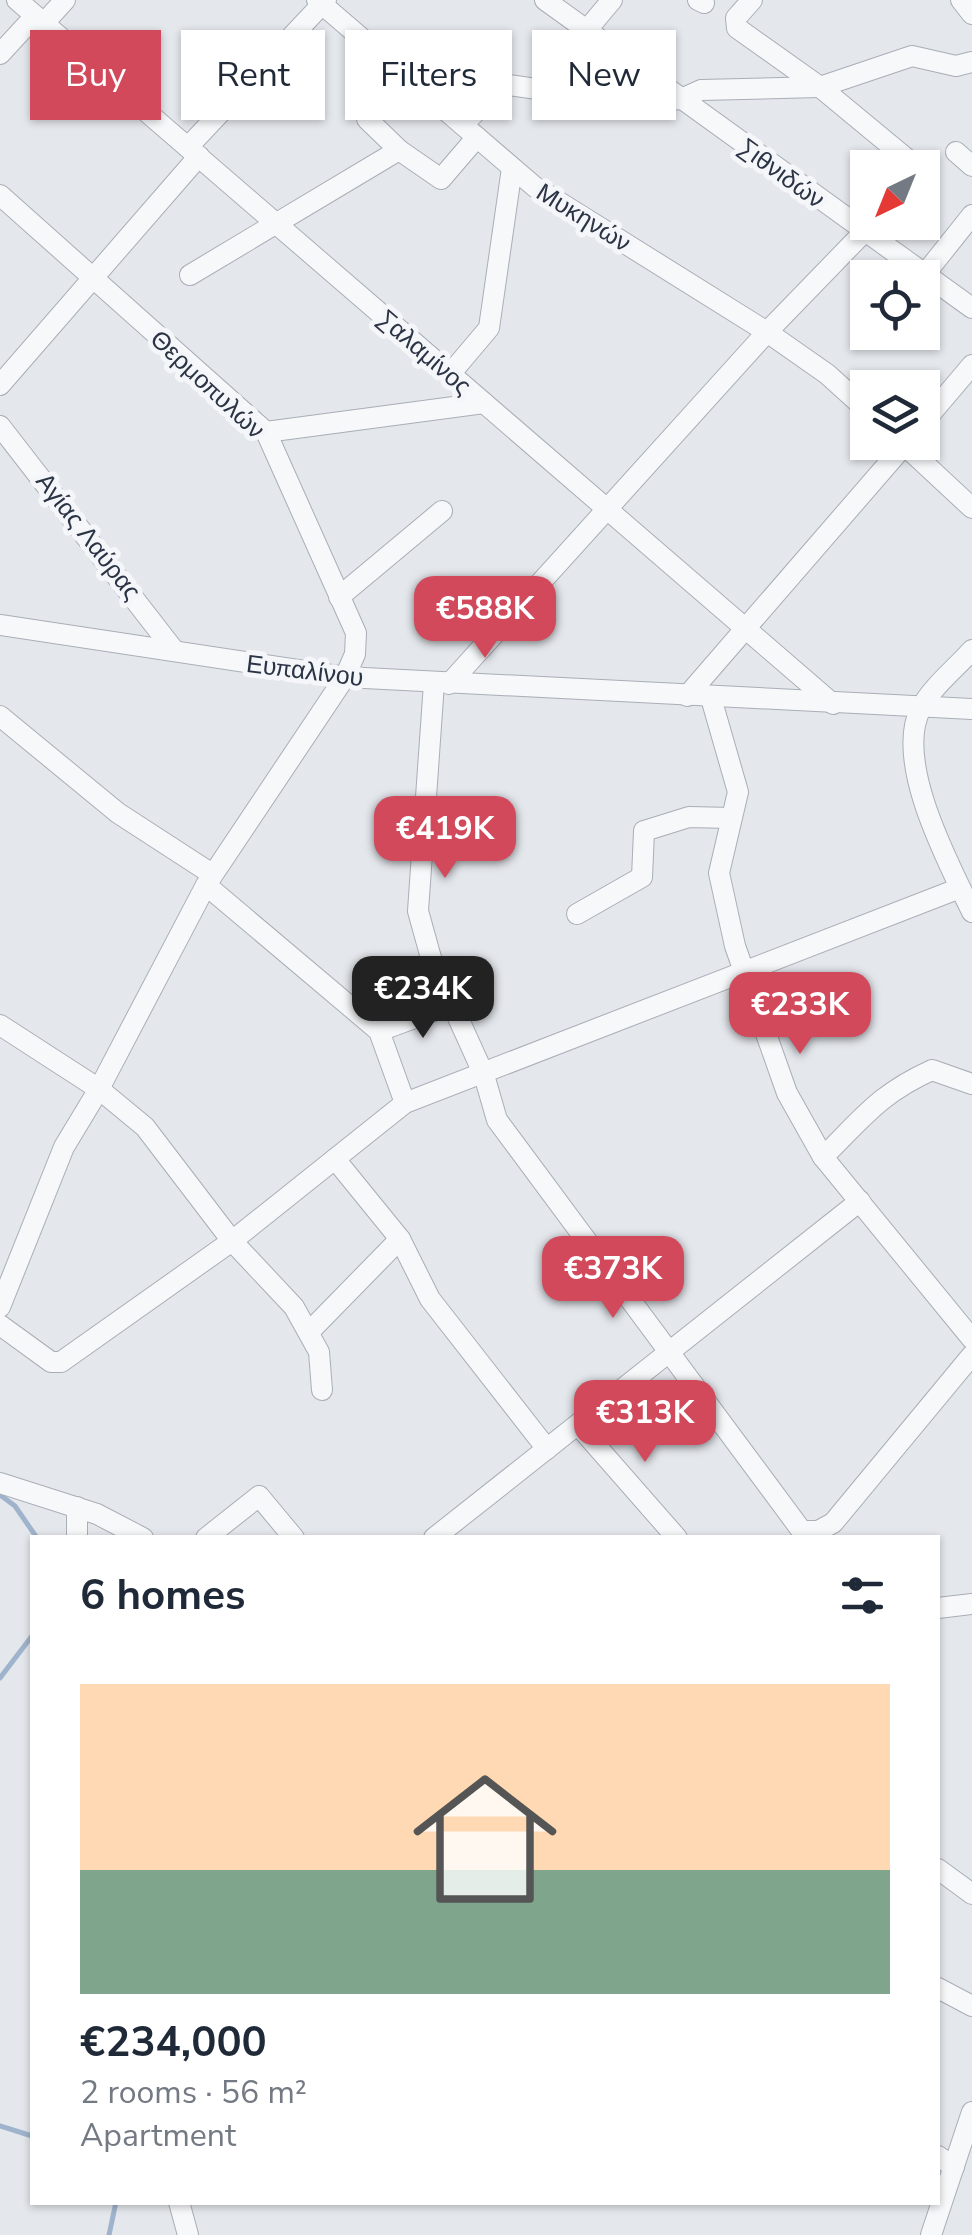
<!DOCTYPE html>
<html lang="en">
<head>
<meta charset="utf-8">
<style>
	:root { --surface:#fff; --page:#f2f2f3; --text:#1f2937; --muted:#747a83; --line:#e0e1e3; --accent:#d1495b }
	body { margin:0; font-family:"Nunito Sans",sans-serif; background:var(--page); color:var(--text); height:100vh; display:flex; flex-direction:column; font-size:38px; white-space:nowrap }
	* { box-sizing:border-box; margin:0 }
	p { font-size:32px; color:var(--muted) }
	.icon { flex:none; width:55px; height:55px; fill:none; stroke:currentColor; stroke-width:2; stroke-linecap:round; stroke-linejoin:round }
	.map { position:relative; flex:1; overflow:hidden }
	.panel { position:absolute; left:30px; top:1535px; width:910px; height:670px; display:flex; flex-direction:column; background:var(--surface); border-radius:0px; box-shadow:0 2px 8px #0004 }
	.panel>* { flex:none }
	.hud { position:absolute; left:30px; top:30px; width:912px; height:90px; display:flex; gap:20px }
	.needle { width:65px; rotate:223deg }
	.buttons { position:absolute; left:850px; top:150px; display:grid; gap:20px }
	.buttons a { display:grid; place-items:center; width:90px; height:90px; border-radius:0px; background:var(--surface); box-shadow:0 2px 8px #0004; font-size:50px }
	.price { position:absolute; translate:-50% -85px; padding:0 22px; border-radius:20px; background:var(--accent); color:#fff; font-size:32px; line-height:65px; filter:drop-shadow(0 2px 5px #0008) }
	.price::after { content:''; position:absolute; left:50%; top:60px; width:30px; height:22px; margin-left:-15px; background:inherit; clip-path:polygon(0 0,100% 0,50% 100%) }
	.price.selected { background:#222; color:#fff }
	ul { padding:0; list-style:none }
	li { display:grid; align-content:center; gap:20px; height:530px; padding:0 50px }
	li+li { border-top:2px solid var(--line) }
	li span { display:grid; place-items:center; height:310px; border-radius:0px; color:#555 }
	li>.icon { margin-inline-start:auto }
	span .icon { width:180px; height:180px; fill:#fffc; stroke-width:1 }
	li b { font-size:42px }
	h2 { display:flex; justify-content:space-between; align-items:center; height:120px; padding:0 50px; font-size:42px }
	.tag { padding:0 35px; border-radius:0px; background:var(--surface); box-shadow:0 2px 8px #0004; font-size:35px; line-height:90px }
	.tag.selected { background:var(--accent); color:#fff }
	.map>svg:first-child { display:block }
</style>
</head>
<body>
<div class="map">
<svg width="972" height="2235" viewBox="0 0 972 2235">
	<rect width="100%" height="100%" fill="#e4e7ec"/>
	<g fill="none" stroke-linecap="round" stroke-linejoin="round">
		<g stroke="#9fb4cc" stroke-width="5">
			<polyline points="0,1495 15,1506 37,1538"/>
			<polyline points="0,1678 32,1636"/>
			<polyline points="0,2126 32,2136"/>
			<polyline points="109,2235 116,2202"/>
		</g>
		<g stroke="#a9aeb7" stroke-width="22">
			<g id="minor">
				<polyline points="17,0 833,704"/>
				<polyline points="317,0 535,187 767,332 827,374 868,411"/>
				<polyline points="545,0 972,308"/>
				<polyline points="698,0 704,3"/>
				<polyline points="752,0 736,18 737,28 820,87 907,159"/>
				<polyline points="961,0 972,14"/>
				<polyline points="44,23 65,0"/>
				<polyline points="586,31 612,0"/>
				<polyline points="0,54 35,16"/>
				<polyline points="401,74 367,119 399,150 441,179 477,137"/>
				<polyline points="463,125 502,84 635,103 681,99 701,90 820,87 912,56 956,66 972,62"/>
				<polyline points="188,147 326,0"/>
				<polyline points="956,152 972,166"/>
				<polyline points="0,195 266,432 356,633 355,654 345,677 206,885 99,1089 64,1147 0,1307"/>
				<polyline points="925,274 972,215"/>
				<polyline points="190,275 399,150"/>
				<polyline points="451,373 489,328 512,168"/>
				<polyline points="0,385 199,156"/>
				<polyline points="922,424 972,365"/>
				<polyline points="0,426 173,649"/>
				<polyline points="266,432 484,403"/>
				<polyline points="901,442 972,508"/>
				<polyline points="339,597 442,511"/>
				<polyline points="0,625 345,677 972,709"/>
				<path d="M972,650C956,668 932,687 921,708C893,761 949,864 972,912"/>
				<polyline points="434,683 418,911 431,958 484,1075 497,1120 807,1538"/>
				<polyline points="449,684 767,332 863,233"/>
				<polyline points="687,696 907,442"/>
				<polyline points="711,698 738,792 719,873 735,946 787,1093 823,1157 972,1339"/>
				<polyline points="0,716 118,813 212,874"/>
				<polyline points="206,885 379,1031 405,1103"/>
				<polyline points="577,914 642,877 644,831 689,817 731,818"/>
				<polyline points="0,1025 99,1089 145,1127 232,1241 294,1307 319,1352 322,1390"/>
				<polyline points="379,1031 450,1005"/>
				<path d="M823,1157C863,1118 879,1094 932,1070L972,1084"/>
				<polyline points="335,1159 400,1239 430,1299 547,1449"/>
				<polyline points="0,1325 51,1362 61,1362 232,1241 405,1103 960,888"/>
				<polyline points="309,1332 400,1239"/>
				<polyline points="578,1425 677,1538"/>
				<polyline points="0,1483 97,1514 143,1538"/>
				<polyline points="77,1507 77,1538"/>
				<polyline points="802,1531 818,1531 833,1523 972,1355"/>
				<polyline points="206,1538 259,1496 294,1538"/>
				<polyline points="434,1538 860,1201"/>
				<polyline points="938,1608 972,1604"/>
				<polyline points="938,1869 972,1894"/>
				<polyline points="938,1988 972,2006"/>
				<polyline points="938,2156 954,2167"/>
				<polyline points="179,2202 188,2235"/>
				<polyline points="931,2235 972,2112"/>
			</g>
		</g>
		<use href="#minor" stroke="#f7f8fa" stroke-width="20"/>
	</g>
	<g text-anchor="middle" stroke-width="10" stroke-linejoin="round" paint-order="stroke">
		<g font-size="25" fill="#2b3445" stroke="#f4f6f9">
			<text transform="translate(782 173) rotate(36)" y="9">Σιθνιδών</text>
			<text transform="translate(584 217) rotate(32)" y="9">Μυκηνών</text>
			<text transform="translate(425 352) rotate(41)" y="9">Σαλαμίνος</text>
			<text transform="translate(208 384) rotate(43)" y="9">Θερμοπυλών</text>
			<text transform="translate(89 536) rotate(52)" y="9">Αγίας Λαύρας</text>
			<text transform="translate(305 670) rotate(7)" y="9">Ευπαλίνου</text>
		</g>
	</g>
</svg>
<div class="buttons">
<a><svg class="needle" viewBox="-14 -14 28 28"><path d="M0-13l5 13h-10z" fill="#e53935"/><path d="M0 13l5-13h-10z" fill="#747a83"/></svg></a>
<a><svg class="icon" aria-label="locate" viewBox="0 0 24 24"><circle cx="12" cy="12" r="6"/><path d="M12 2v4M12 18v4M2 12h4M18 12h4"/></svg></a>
<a><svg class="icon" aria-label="layers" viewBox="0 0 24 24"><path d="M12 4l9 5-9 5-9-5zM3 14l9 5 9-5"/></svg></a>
</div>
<b class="price" style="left:485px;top:661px">€588K</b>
<b class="price" style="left:445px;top:881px">€419K</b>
<b class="price selected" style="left:423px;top:1041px">€234K</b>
<b class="price" style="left:800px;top:1057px">€233K</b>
<b class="price" style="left:613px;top:1321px">€373K</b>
<b class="price" style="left:645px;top:1465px">€313K</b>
<div class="hud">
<a class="tag selected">Buy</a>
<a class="tag">Rent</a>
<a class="tag">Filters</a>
<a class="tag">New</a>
</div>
<section class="panel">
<h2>6 homes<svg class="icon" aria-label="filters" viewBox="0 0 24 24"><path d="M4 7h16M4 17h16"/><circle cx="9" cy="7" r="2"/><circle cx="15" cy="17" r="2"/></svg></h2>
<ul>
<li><span style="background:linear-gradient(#ffd9b3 60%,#7fa58c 0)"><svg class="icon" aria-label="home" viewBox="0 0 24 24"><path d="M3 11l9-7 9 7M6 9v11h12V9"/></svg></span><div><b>€234,000</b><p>2 rooms · 56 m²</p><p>Apartment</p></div></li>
</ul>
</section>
</div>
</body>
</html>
